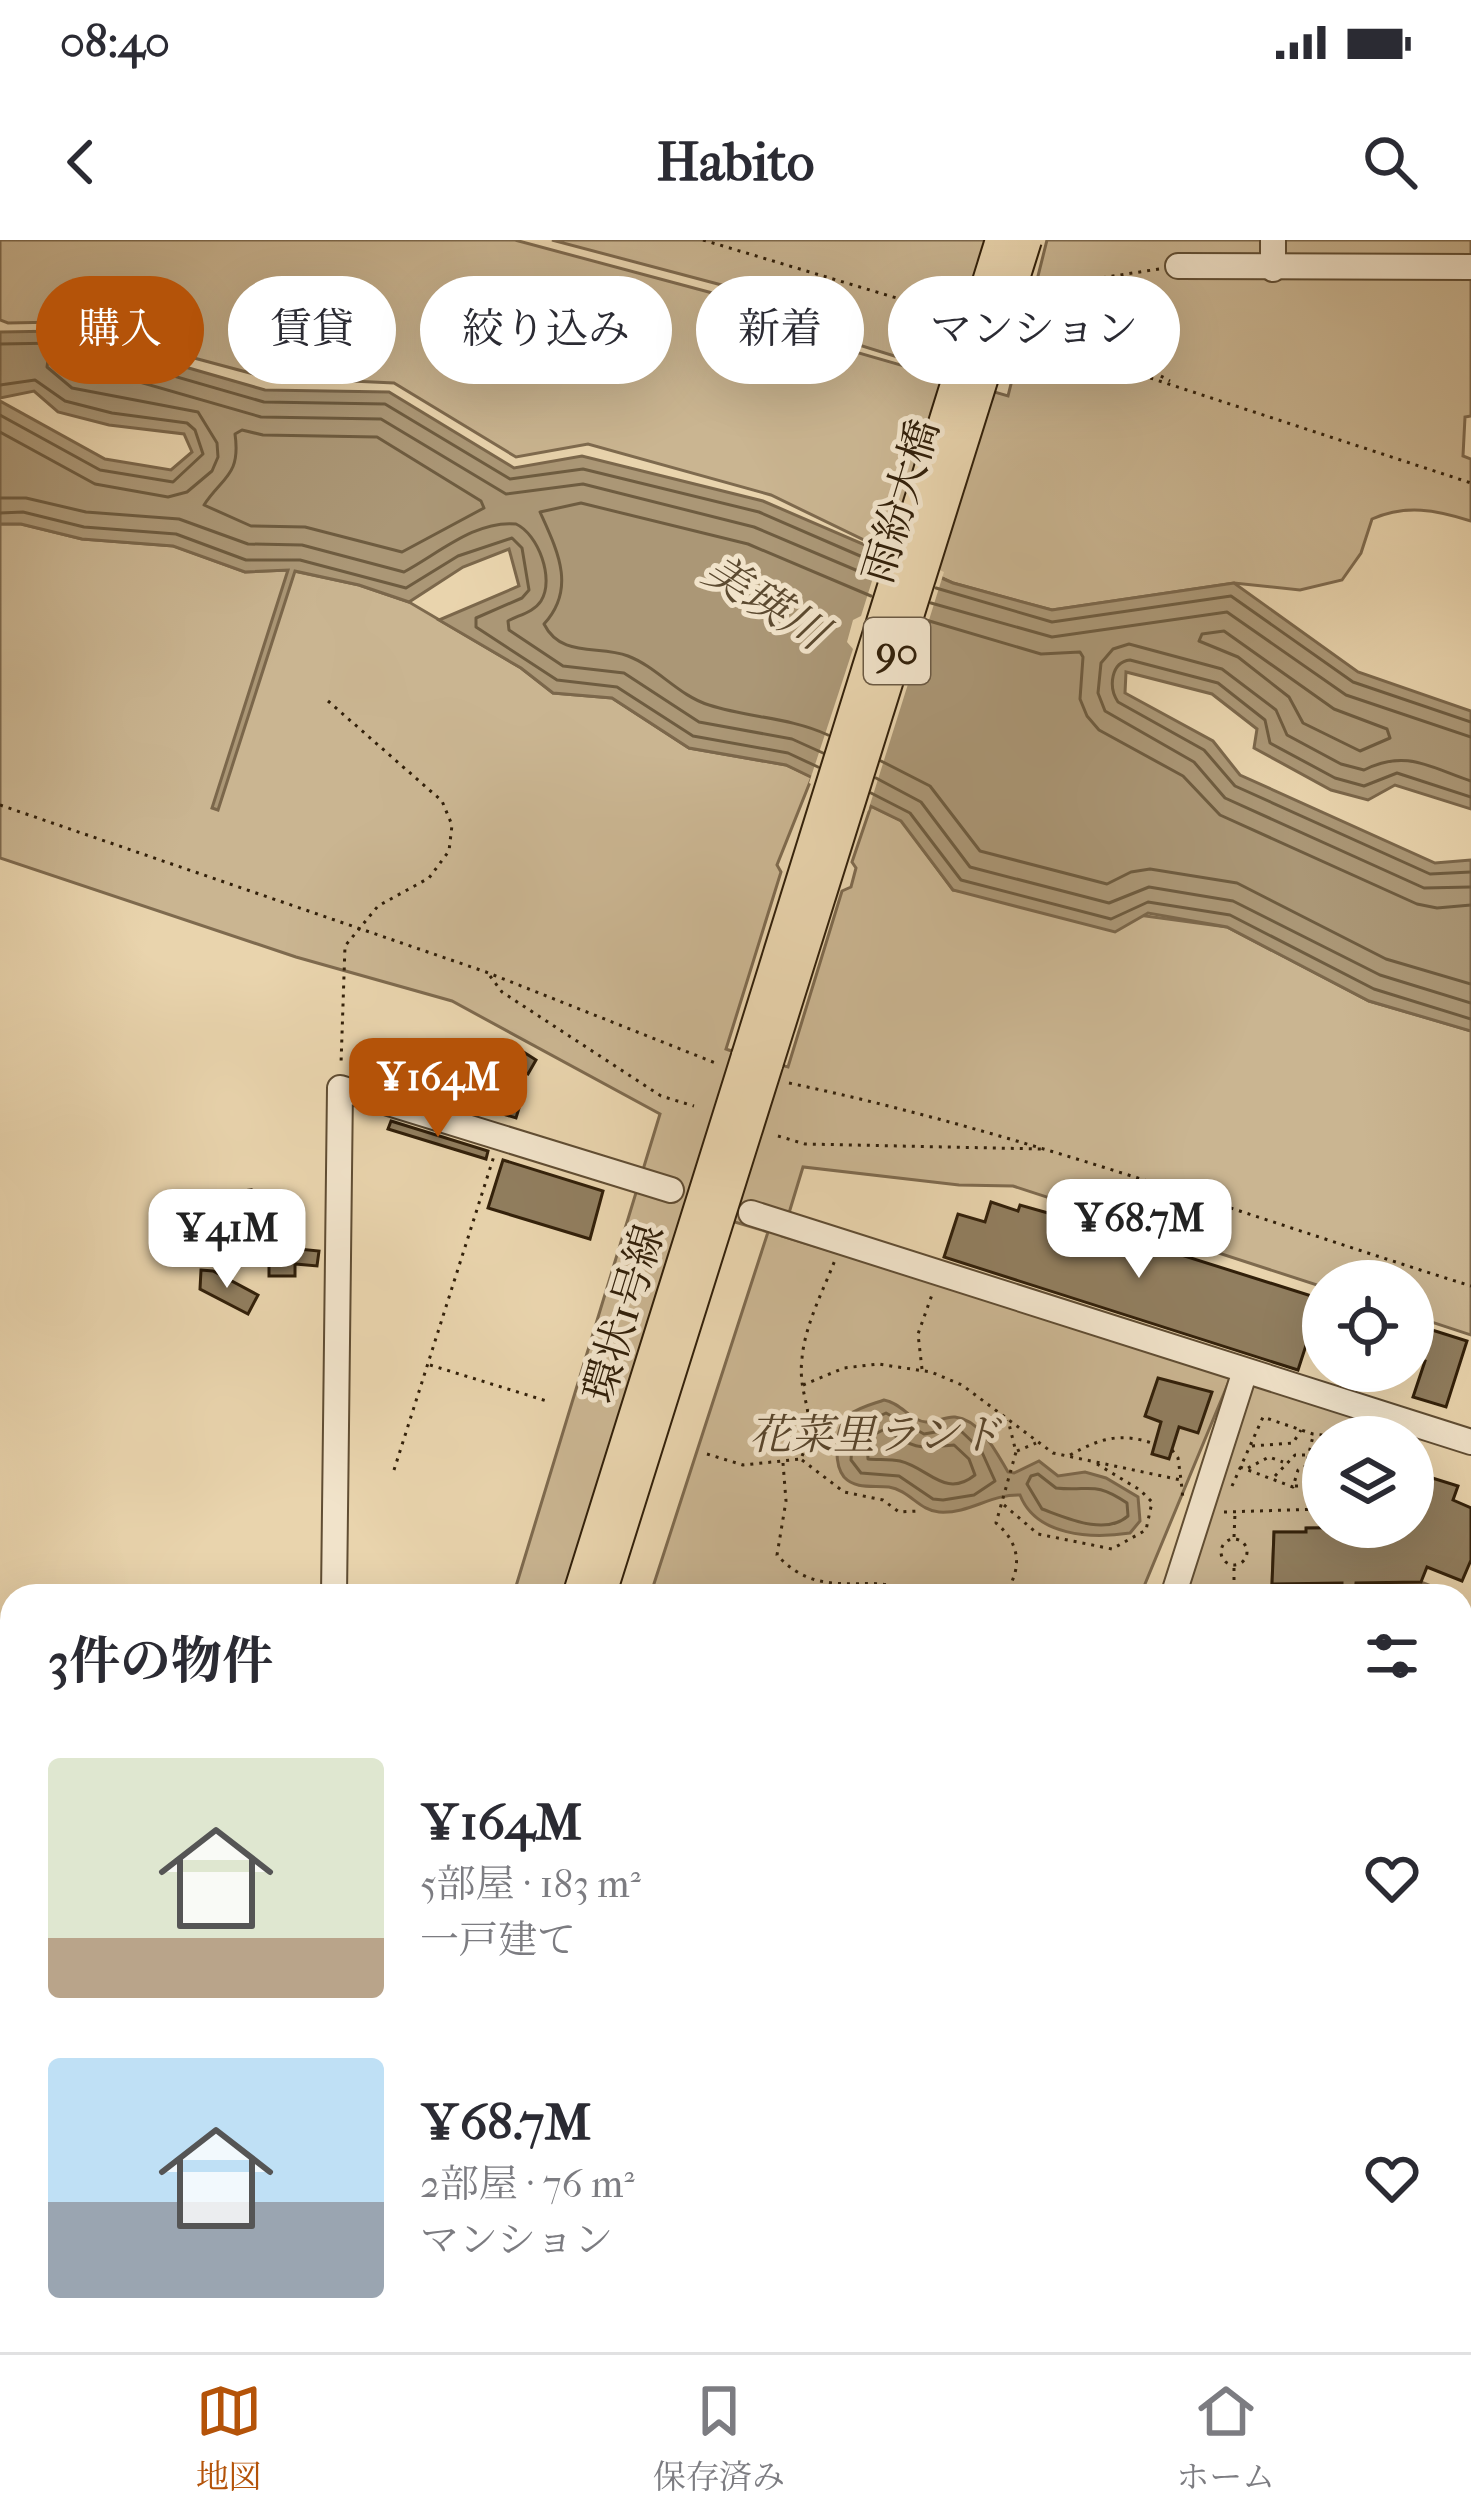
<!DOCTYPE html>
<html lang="ja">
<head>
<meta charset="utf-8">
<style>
	:root { --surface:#fff; --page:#f7f7f7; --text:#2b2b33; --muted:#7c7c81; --line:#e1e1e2; --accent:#b45309 }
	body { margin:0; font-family:"IM FELL French Canon","Noto Serif JP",serif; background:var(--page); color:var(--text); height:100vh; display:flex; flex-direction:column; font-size:45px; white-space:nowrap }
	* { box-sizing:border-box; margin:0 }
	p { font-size:39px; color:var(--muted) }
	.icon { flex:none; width:66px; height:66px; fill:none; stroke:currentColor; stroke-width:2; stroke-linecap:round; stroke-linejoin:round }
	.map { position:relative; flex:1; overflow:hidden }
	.details { position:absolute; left:0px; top:1344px; width:1473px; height:768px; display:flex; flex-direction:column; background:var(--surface); border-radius:36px 36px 0 0; box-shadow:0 12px 48px #0002 }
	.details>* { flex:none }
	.top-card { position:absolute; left:36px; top:36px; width:1401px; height:108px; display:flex; gap:24px }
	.fabs { position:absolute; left:1302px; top:1020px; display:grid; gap:24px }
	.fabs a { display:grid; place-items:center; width:132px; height:132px; border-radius:50%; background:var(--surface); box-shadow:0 12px 48px #0002; font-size:60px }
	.price { position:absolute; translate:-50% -102px; padding:0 27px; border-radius:24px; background:#fff; color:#222; font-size:39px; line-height:78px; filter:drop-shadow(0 3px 6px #0008) }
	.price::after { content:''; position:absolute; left:50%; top:72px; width:36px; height:27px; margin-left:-18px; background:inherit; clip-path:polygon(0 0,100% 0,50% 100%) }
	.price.selected { background:var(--accent); color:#fff }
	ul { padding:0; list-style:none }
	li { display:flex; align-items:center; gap:36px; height:300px; padding:0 48px }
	li span { display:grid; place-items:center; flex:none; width:336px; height:240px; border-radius:12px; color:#555 }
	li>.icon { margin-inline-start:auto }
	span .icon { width:144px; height:144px; fill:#fffc; stroke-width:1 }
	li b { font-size:51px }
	h2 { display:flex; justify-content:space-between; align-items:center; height:144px; padding:0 48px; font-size:51px }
	.pill { padding:0 42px; border-radius:54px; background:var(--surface); box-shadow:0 12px 48px #0002; font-size:42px; line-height:108px }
	.pill.selected { background:var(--accent); color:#fff }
	.status { display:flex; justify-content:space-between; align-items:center; height:84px; padding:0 60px; background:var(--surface); direction:ltr }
	.status svg { height:33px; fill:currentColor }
	header { display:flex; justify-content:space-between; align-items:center; height:156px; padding:0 48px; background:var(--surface); font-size:54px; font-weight:800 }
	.menu { display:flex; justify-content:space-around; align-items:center; height:168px; border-top:3px solid var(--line); background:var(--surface); font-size:33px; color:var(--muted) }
	.menu a { display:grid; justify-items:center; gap:6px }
	.menu .selected { color:var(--accent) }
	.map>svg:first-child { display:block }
</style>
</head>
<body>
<div class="status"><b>08:40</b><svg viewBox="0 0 49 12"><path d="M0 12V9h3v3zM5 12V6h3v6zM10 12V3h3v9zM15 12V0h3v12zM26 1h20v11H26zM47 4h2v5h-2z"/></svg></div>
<header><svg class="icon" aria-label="back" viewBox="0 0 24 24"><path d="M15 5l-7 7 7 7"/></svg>Habito<svg class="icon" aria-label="search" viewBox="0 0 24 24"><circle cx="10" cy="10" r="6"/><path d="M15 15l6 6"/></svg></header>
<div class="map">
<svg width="1471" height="2112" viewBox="0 0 1471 2112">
	<rect width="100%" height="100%" fill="#e9d4ad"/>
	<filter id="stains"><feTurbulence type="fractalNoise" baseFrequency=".00167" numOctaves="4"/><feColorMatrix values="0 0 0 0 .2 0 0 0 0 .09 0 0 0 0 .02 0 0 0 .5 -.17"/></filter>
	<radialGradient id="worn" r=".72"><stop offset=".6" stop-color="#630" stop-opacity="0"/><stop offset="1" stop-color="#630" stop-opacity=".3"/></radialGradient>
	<g fill="#cab591" stroke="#7e6a4e" stroke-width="3">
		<path d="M0,0H515L731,58L788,80L817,101L1008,156L1047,0H1471V176L1465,177L1463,216L1471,219V281C1436,270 1406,264 1372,279L1361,313L1342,340L1300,350L1234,343L1052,370L953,343L771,255L588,204L516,217L394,143L265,137L60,82L8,83L0,80Z"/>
		<polygon points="552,0 987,0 946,132 833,97 789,69 733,48"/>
		<polygon points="0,284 21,284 82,299 174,306 245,332 289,330 359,345 409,362 521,428 553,453 612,458 689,508 786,525 812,537 777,625 781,632 726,809 737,813 564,1356 513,1356 660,874 452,761 296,717 0,618"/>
		<polygon points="871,566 902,581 953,650 1227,687 1369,761 1471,791 1471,1095 1413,1076 1413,1041 1323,1041 1323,1047 1013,946 959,945 803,927 782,996 1232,1134 1140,1356 650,1356 768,992 728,980 777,824 788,827 842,651 851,647 856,628 852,622"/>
		<polygon points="1258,1141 1421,1193 1413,1212 1413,1197 1323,1197 1323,1287 1384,1287 1307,1288 1306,1292 1274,1292 1272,1343 1421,1342 1449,1353 1448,1356 1177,1356 1247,1146"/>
		<rect x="1461" y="1636" width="10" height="155"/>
	</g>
	<g fill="#ab9776" stroke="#7b674b" stroke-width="3">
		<polygon points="60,91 265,150 389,152 514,228 582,216 763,261 953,343 1052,370 1234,343 1358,432 1471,471 1471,569 1395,545 1368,560 1331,550 1254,508 1257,489 1212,454 1126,432 1125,453 1213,501 1240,535 1435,623 1471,620 1471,791 1369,761 1227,687 1148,673 1115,692 953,650 901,581 786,525 689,508 612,458 553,453 521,428 439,380 519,346 509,309 463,327 409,362 359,345 295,331 218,570 212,568 288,330 245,332 173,306 82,299 21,284 0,284 0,161 105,219 171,230 192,212 184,194 109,185 58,172 34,151 0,158 0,92"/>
		<path d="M884,1160C902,1163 910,1181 926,1182C936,1183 945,1176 955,1177C981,1180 996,1212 1008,1232L1014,1233L1039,1221L1058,1236L1085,1232L1106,1238L1138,1257L1140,1281L1130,1293C1091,1299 1036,1296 1020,1255C990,1254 970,1274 939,1272C920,1271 909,1250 889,1247C874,1245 856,1250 844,1237C833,1223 835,1186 849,1175C859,1167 873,1164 884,1160Z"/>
	</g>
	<polygon fill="#e9d4ad" points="883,306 944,332 924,396 928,402 923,420 914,425 868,571 809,543 853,409 847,402 853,380 861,376"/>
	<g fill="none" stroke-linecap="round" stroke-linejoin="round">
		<g stroke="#6e5c40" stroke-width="3">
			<polyline points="0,104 59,103 264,162 385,164 510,239 583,229 759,272 881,325"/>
			<polyline points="0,145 35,140 65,161 112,173 187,183 195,190 203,214 173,242 100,230 0,175"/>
			<path d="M242,190L263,195L377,197L481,261L484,268L402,312L305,287L251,286L204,265C222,237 241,236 235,194Z"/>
			<polyline points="0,192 95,244 168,257 187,252 212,231 218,217 217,203 198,172 72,148 47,127 48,120 56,118 261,177 381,179 506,254 583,244 754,287 877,339"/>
			<path d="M0,258H26L86,272L179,279L248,304L302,305L404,332C438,314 475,280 516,284C538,294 555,339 541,361C534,372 519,375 508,381L509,390L563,426L624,433L699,482L792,499L823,513"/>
			<polyline points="0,273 23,272 84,287 176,294 246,320 300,320 406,348 458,316 512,298 522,308 529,350 522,358 476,378 476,387 557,440 617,447 693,496 788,513 818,527"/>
			<polyline points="936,348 1052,382 1231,356 1353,442 1471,482"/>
			<polyline points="931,363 1052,397 1227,372 1346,455 1471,497"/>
			<polyline points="926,380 1041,414 1080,412 1083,417 1080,459 1087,476 1099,490 1183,536 1220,575 1417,664 1437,668 1471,665"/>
			<polygon points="1224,391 1334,469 1387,489 1390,498 1360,511 1303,483 1289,457 1238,417 1199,401 1202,394"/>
			<path d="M828,495C789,477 749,478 709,465C679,456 657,427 628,416C598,405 561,418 544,384C577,348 557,310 540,272L581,263L748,304L871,356"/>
			<polyline points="881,521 930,546 980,611 1107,644 1131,632 1150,629 1237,643 1386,719 1471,744"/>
			<polyline points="876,538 921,562 970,627 1109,663 1149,647 1233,661 1380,735 1471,763"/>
			<path d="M1471,541C1429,527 1406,509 1364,530L1341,524L1287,495L1276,470L1222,429L1129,404L1113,409L1101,423L1098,453L1105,471L1194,522L1225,558L1424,648L1471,647"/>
			<polyline points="871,553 910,573 961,640 1111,679 1148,662 1230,675 1374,749 1471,779"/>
			<path d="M1471,557L1397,533L1364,546L1335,538L1270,503L1265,480L1218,443L1130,420C1111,422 1108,447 1118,462L1204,510L1235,546L1430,634L1471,632"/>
			<polygon points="886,1173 924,1194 953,1189 962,1192 981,1210 995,1241 974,1255 943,1260 933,1259 899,1236 861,1233 851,1220 853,1189"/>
			<path d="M885,1189C914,1210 920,1208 954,1205L969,1219L975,1235C945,1259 929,1228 900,1221C890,1219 878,1220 868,1219L867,1198Z"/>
			<path d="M1038,1234L1056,1248C1090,1252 1093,1240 1127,1263L1128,1276C1105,1296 1067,1278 1042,1269L1027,1244L1031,1236Z"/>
		</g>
	</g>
	<g fill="#917e5f" stroke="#32200a" stroke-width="3">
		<polygon points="511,804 536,820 528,834 502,818"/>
		<polygon points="451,833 523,855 516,878 444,856"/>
		<polygon points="391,881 488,911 486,919 388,889"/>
		<polygon points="503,920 603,951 590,999 488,968"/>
		<polygon points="251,950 251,968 238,969 237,1020 211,1019 212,969 208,970 208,955"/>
		<polygon points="991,962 1018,971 1020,965 1048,973 1321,1059 1298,1130 944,1017 958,974 985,982"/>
		<polygon points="269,1006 319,1011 317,1026 295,1024 295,1036 269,1036"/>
		<polygon points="201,1030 213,1031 258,1055 248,1074 200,1049"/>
		<polygon points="1413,1084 1467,1101 1446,1167 1413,1157 1425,1121 1413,1118"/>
		<polygon points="1158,1138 1212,1152 1198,1193 1179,1187 1169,1219 1152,1214 1161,1182 1145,1176"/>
		<polygon points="1413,1232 1458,1246 1453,1260 1471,1268 1471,1320 1462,1341 1427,1327 1421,1342 1356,1343 1355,1352 1342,1353 1342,1343 1272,1344 1274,1292 1306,1292 1306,1288 1413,1287"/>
	</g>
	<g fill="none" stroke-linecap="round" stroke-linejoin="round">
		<g stroke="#604d33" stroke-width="28">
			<g id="minor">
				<polyline points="1178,26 1471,27"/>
				<polyline points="1273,29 1273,0"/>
				<polyline points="751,973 1471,1202"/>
				<polyline points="334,1356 340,848 671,950"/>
				<polyline points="1173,1356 1245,1131"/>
				<polyline points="1461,1439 1471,1439"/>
				<polyline points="333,2100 333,2112"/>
			</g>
		</g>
		<g stroke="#32200a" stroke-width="34">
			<g id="major">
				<polyline points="578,1356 747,816"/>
				<polyline points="600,1356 768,822"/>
				<polyline points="0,1836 12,1836"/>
				<polyline points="1461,1842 1471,1842"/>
				<polyline points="0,1860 12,1860"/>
			</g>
		</g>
		<g stroke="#32200a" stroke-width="3" stroke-dasharray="3 6" stroke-linecap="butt">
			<polyline points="703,0 950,74"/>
			<path d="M1159,29L1087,40C1022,72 1146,127 1170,141"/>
			<polyline points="1022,96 1471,243"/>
			<polyline points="328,461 442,561 452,585 449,611 429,638 378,666 345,706 341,824"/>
			<polyline points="0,565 486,732 718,824"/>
			<polyline points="490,736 502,752 661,856 694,866"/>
			<path d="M789,843C1022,892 1244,975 1471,1046"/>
			<polyline points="778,896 805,904 1042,909"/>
			<polyline points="430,1125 550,1162"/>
			<polyline points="922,1129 918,1094 933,1052"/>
			<polyline points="803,1145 844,1128 878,1124 931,1132 962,1145 1053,1213 1181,1240 1183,1259"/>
			<polyline points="1252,1206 1293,1203 1301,1190"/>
			<polyline points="1172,1210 1178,1218 1181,1240"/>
			<polyline points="1017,1211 1036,1203"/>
			<path d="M707,1214L743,1225L801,1219C820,1170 797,1161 802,1118C805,1085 823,1051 835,1020"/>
			<path d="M1070,1215C1101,1198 1120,1192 1155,1204"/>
			<polyline points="802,1220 844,1252 883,1260 899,1272 918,1271"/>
			<path d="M783,1223L786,1261L777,1315C824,1367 878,1326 914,1356"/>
			<polyline points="1240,1227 1293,1247 1298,1230 1306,1226 1313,1196"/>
			<polyline points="1308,1227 1323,1236"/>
			<polyline points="1248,1228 1269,1217 1283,1222"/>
			<polyline points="394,1230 494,916"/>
			<polyline points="1275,1236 1295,1215 1309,1215 1323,1221"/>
			<polyline points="1232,1246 1263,1177 1313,1194 1344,1197"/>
			<polyline points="1295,1246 1323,1245"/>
			<polyline points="1004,1265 1038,1294 1112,1309 1146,1290 1152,1262 1140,1250 1097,1224"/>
			<polyline points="1224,1272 1323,1269"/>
			<polyline points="1234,1297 1235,1273"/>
			<circle cx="1234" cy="1312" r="13"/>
			<polyline points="1234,1328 1234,1356"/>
			<path d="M1003,1356C1023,1330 1021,1304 996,1283L1016,1212L1008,1180"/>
		</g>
		<use href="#minor" stroke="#f1e3ca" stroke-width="24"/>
		<use href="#major" stroke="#e9d4ad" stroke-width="30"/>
		<g stroke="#32200a" stroke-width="34" stroke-linecap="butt">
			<g id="major-bridge">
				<polyline points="747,816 1001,0"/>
				<polyline points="768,822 1026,0"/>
			</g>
		</g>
		<use href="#major-bridge" stroke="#e9d4ad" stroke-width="30"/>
	</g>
	<g text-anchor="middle" stroke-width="10" stroke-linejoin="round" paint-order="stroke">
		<rect fill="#f1e3ca" stroke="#6b5a44" stroke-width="3" x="864" y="378" width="66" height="66" rx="9"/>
		<g font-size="39" font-weight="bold" fill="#32200a">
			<text x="897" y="425">90</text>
		</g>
		<g font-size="42" fill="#32200a" stroke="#f1e3ca">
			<text transform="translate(900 261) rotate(-73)" y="15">雨紛大橋</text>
			<text transform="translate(623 1073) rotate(-73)" y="15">環状1号線</text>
		</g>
		<g font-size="42" font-style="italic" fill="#58452c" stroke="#f1e3ca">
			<text x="875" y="1209">花菜里ランド</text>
		</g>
		<g font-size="45" font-style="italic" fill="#5c4a30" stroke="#f1e3ca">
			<text transform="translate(766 361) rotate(32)" y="16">美瑛川</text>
		</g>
	</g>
	<rect width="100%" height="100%" filter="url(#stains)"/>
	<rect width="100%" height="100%" fill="url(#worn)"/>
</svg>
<div class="fabs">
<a><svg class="icon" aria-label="locate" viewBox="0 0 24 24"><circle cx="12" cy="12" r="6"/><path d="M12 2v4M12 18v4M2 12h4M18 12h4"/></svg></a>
<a><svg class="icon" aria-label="layers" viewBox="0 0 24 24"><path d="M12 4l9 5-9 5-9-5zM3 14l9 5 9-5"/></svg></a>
</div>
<b class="price selected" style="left:438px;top:900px">¥164M</b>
<b class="price" style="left:1139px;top:1041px">¥68.7M</b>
<b class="price" style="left:227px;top:1051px">¥41M</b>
<div class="top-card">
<a class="pill selected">購入</a>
<a class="pill">賃貸</a>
<a class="pill">絞り込み</a>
<a class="pill">新着</a>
<a class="pill">マンション</a>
</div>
<section class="details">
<h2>3件の物件<svg class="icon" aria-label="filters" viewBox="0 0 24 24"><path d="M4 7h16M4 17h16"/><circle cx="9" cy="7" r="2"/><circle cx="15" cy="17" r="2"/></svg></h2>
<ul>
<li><span style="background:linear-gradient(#dfe7d0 75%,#b9a48a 0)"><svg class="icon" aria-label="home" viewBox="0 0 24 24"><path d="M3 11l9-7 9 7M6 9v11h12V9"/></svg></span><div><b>¥164M</b><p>5部屋 · 183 m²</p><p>一戸建て</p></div><svg class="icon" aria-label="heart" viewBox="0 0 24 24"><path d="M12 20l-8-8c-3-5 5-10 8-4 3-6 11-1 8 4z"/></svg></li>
<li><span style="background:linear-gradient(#bfe0f5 60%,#9aa5b1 0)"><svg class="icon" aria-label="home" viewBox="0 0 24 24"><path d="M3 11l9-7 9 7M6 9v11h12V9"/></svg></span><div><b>¥68.7M</b><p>2部屋 · 76 m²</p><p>マンション</p></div><svg class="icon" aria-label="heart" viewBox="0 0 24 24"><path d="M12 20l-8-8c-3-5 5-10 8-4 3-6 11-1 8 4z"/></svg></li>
</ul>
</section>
</div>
<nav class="menu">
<a class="selected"><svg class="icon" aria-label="map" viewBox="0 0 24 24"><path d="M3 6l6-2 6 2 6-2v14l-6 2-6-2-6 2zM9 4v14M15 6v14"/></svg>地図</a>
<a><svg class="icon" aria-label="saved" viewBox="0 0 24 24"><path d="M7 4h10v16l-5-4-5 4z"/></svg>保存済み</a>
<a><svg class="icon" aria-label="home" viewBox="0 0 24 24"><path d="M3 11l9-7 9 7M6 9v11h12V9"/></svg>ホーム</a>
</nav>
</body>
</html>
